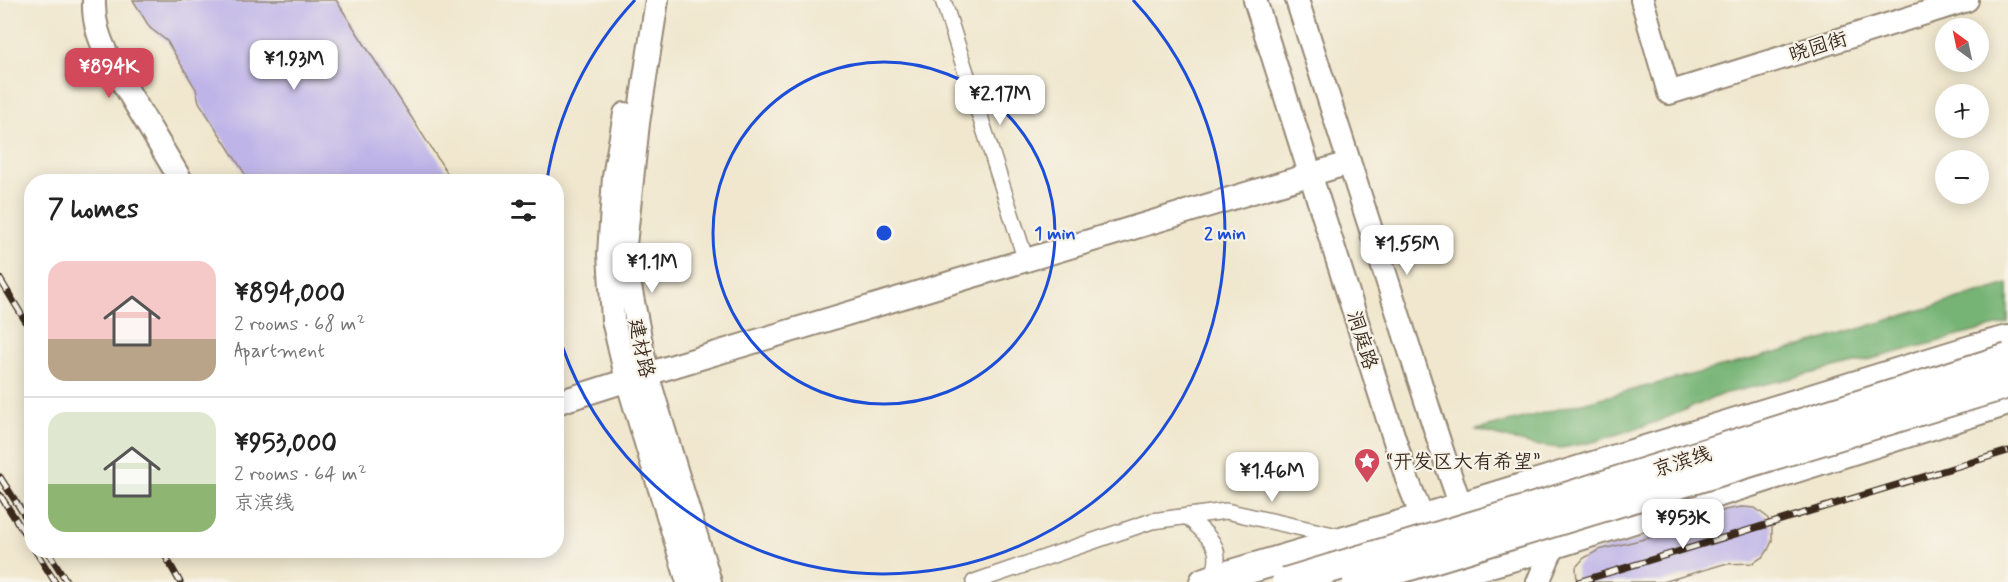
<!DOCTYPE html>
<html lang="en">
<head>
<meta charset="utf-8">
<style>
	:root { --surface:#fff; --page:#f2f2f2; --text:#222; --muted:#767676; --line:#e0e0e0; --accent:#d1495b }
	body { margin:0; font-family:Mynerve,"LXGW WenKai TC",sans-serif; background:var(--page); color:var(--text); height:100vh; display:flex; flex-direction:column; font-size:22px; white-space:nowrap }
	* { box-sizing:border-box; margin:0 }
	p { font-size:20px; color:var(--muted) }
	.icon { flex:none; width:33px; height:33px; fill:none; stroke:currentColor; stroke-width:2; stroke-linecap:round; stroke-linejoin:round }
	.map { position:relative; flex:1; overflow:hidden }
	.details { position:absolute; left:24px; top:174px; width:540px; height:384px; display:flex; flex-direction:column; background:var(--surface); border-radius:24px; box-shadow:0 3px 15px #0003 }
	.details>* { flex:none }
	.needle { width:39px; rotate:327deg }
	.tools { position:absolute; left:1935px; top:18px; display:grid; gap:12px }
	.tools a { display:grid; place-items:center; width:54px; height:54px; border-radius:50%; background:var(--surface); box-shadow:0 3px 15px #0003; font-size:30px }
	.price { position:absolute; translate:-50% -51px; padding:0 14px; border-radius:12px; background:#fff; color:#222; font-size:20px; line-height:39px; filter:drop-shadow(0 2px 3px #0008) }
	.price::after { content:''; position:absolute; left:50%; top:36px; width:18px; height:14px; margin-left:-9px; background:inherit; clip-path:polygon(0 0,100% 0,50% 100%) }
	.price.on { background:var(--accent); color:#fff }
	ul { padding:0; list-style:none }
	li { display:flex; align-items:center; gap:18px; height:150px; padding:0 24px }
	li+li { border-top:2px solid var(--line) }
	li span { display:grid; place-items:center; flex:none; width:168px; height:120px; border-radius:18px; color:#555 }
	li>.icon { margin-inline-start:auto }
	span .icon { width:72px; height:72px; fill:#fffc; stroke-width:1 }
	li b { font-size:26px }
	h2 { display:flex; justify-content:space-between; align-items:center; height:72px; padding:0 24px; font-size:26px }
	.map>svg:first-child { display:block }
</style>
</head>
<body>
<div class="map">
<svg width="2008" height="582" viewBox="0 0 2008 582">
	<rect width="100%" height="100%" fill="#f7f3e8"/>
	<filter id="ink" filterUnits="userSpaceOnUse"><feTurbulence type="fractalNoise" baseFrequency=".0167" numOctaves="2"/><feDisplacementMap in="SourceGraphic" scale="12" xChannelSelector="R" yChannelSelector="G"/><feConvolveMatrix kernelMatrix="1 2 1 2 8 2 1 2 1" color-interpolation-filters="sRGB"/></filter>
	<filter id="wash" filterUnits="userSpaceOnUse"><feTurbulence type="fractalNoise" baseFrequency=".008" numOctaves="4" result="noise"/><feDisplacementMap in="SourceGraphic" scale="24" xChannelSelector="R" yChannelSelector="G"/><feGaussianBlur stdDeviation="1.35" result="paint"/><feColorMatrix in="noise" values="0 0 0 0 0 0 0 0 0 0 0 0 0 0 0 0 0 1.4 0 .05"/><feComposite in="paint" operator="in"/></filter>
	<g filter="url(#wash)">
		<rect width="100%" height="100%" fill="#f0e7ce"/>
		<polygon fill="#76b474" stroke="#586f49" stroke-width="1.5" points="2008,284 2008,323 1864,361 1723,394 1656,422 1593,442 1561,448 1532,445 1477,430 1795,348"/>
		<g id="blocks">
			<g fill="#beb4e8">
				<polygon points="133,0 336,0 453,182 250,182 199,102 196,89 167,41 150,28"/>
				<polygon points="1742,507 1755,508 1767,517 1772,528 1772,541 1768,550 1764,556 1753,563 1724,564 1663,582 1577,582 1576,567 1584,558 1599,550 1677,531 1725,510"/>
			</g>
		</g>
	</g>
	<g filter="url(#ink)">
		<use href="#blocks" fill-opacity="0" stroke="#968876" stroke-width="1.5"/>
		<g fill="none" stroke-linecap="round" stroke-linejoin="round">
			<g stroke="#968876" stroke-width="18">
				<g id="street">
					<polyline points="943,0 1026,261"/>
					<path d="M1187,516C1209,538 1226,546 1212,579"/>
					<polyline points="974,582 1152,521 1226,511 1342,537"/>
				</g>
			</g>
			<g stroke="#968876" stroke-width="26">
				<g id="secondary">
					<path d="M94,0C93,23 100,41 110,61L182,182"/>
					<polyline points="657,0 638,123 625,245 629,281 647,374 710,582"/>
					<polyline points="1255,0 1407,479 1428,532"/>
					<polyline points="1297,0 1448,469 1466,521"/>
					<polyline points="1642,0 1669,93 1967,0"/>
					<polyline points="625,114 614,177 609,254 613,320 627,380 688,582"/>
					<polyline points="556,403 647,374 1349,163"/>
					<polyline points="1538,582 1550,554 1558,542"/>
				</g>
			</g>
			<g stroke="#968876" stroke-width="32">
				<g id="highway">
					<polyline points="1204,582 1434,515 1974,349 2008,340"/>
					<polyline points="1421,582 1529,552 2008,401"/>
				</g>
			</g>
			<use href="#street" stroke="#fff" stroke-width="15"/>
			<use href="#secondary" stroke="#fff" stroke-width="22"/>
			<use href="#highway" stroke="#fff" stroke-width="28"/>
			<g stroke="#3b2a1e" stroke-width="7">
				<g id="rail">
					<polyline points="0,279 32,332"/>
					<polyline points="0,477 32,527"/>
					<polyline points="0,495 32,545"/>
					<polyline points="35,550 55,582"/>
					<polyline points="47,550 67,582"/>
					<polyline points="162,550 180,582"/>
					<polyline points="1578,582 2008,451"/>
				</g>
			</g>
			<use href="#rail" stroke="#f7f3e8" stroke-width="4.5" stroke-dasharray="14" stroke-linecap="butt"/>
			<g stroke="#968876" stroke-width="32" stroke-linecap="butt">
				<g id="highway-bridge">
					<polyline points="1286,582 1512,514 2008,358"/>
					<polyline points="1357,582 2008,384"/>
				</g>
			</g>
			<use href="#highway-bridge" stroke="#fff" stroke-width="28"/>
		</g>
	</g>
	<g fill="none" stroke="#1d4ed8" stroke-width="3">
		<circle cx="884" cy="233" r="171"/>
		<path d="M547 180A341 341 0 0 1 635 0M1133 0A341 341 0 1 1 557 330"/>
	</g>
	<defs>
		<g id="sight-pin" transform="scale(1.35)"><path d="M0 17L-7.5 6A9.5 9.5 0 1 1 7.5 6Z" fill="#d1495b" stroke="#f7f3e8"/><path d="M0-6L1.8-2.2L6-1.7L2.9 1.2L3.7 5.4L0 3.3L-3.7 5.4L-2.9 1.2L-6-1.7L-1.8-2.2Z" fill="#fff"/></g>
	</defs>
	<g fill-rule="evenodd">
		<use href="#sight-pin" x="1367" y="461"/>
	</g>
	<g text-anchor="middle" stroke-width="4.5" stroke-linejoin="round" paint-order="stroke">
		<g font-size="20" fill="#3b2a1e" stroke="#f7f3e8">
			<text transform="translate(1818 46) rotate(-17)" y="7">晓园街</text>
			<text transform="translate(1363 340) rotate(73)" y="7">洞庭路</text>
			<text transform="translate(642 348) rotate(78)" y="7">建材路</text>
			<text transform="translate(1682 461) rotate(-17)" y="7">京滨线</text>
		</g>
		<g font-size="20" fill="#3b2a1e" stroke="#f7f3e8" text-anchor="start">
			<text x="1386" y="468">“开发区大有希望”</text>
		</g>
	</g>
	<circle cx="884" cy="233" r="9" fill="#1d4ed8" stroke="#f7f3e8" stroke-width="3"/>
	<g font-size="18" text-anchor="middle" font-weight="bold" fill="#1d4ed8" stroke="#f7f3e8" stroke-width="4.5" stroke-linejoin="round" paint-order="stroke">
		<text x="1055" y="239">1 min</text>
		<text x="1225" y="239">2 min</text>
	</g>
</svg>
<div class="tools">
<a><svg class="needle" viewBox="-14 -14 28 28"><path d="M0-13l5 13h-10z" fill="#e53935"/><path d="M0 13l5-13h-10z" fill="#767676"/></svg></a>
<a>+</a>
<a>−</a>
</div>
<b class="price" style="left:294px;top:91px">¥1.93M</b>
<b class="price on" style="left:109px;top:99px">¥894K</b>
<b class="price" style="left:1000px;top:126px">¥2.17M</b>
<b class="price" style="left:1407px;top:276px">¥1.55M</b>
<b class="price" style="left:652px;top:294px">¥1.1M</b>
<b class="price" style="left:1272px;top:503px">¥1.46M</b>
<b class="price" style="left:1683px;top:550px">¥953K</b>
<section class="details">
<h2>7 homes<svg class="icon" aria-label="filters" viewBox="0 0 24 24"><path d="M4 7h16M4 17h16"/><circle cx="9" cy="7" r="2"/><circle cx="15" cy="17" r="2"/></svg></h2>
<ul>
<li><span style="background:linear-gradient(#f6c9c9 65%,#b9a48a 0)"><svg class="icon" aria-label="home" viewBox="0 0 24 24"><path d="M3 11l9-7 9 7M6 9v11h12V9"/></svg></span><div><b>¥894,000</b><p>2 rooms · 68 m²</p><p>Apartment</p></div></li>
<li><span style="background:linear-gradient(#dfe7d0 60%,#8fb573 0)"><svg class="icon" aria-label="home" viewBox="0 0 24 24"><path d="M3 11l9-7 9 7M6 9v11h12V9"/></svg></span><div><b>¥953,000</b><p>2 rooms · 64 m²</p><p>京滨线</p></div></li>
</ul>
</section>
</div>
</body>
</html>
